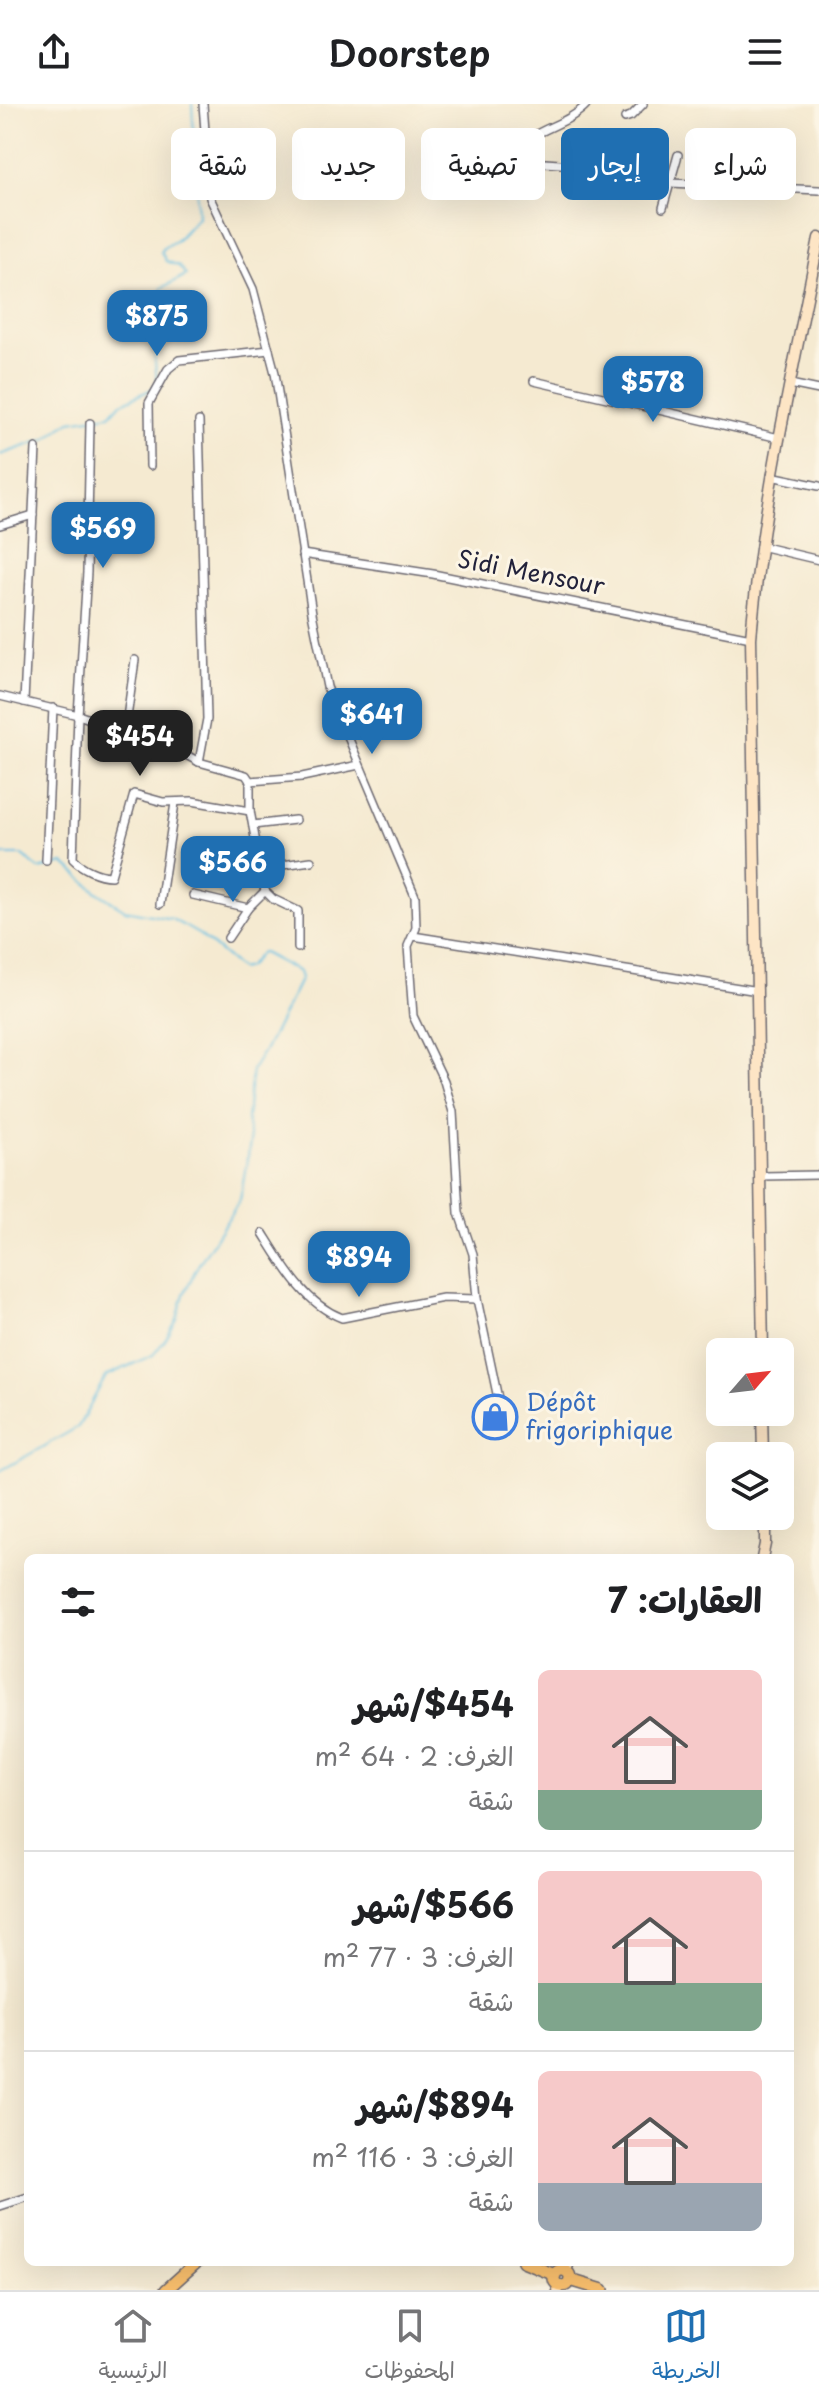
<!DOCTYPE html>
<html lang="ar">
<head>
<meta charset="utf-8">
<style>
	:root { --surface:#fff; --page:#f6f6f6; --text:#202124; --muted:#757577; --line:#e0e0e0; --accent:#1f6fb2 }
	body { margin:0; font-family:"Playpen Sans","Playpen Sans Arabic",sans-serif; background:var(--page); color:var(--text); direction:rtl; height:100vh; display:flex; flex-direction:column; font-size:30px; white-space:nowrap }
	* { box-sizing:border-box; margin:0 }
	p { font-size:26px; color:var(--muted) }
	.icon { flex:none; width:44px; height:44px; fill:none; stroke:currentColor; stroke-width:2; stroke-linecap:round; stroke-linejoin:round }
	.map { position:relative; flex:1; overflow:hidden; direction:ltr }
	.panel { position:absolute; left:24px; top:1450px; width:770px; height:712px; display:flex; flex-direction:column; background:var(--surface); border-radius:12px; box-shadow:0 8px 32px #0002; direction:rtl }
	.panel>* { flex:none }
	.top-card { position:absolute; left:24px; top:24px; width:772px; height:72px; direction:rtl; display:flex; gap:16px }
	.needle { width:52px; rotate:62deg }
	.fabs { position:absolute; left:706px; top:1234px; display:grid; gap:16px }
	.fabs a { display:grid; place-items:center; width:88px; height:88px; border-radius:12px; background:var(--surface); box-shadow:0 8px 32px #0002; font-size:40px }
	.price { position:absolute; translate:-50% -68px; padding:0 18px; border-radius:16px; background:var(--accent); color:#fff; font-size:26px; line-height:52px; filter:drop-shadow(0 2px 4px #0008) }
	.price::after { content:''; position:absolute; left:50%; top:48px; width:24px; height:18px; margin-left:-12px; background:inherit; clip-path:polygon(0 0,100% 0,50% 100%) }
	.price.current { background:#222; color:#fff }
	ul { padding:0; list-style:none }
	li { display:flex; align-items:center; gap:24px; height:200px; padding:0 32px }
	li+li { border-top:2px solid var(--line) }
	li span { display:grid; place-items:center; flex:none; width:224px; height:160px; border-radius:12px; color:#555 }
	li>.icon { margin-inline-start:auto }
	span .icon { width:96px; height:96px; fill:#fffc; stroke-width:1 }
	li b { font-size:34px }
	h2 { display:flex; justify-content:space-between; align-items:center; height:96px; padding:0 32px; font-size:34px }
	.pill { padding:0 28px; border-radius:12px; background:var(--surface); box-shadow:0 8px 32px #0002; font-size:28px; line-height:72px }
	.pill.current { background:var(--accent); color:#fff }
	header { display:flex; justify-content:space-between; align-items:center; height:104px; padding:0 32px; background:var(--surface); font-size:36px; font-weight:600 }
	.tabs { display:flex; justify-content:space-around; align-items:center; height:112px; border-top:2px solid var(--line); background:var(--surface); font-size:22px; color:var(--muted) }
	.tabs a { display:grid; justify-items:center; gap:4px }
	.tabs .current { color:var(--accent) }
	.map>svg:first-child { display:block }
</style>
</head>
<body>
<header><svg class="icon" aria-label="menu" viewBox="0 0 24 24"><path d="M4 6h16M4 12h16M4 18h16"/></svg>Doorstep<svg class="icon" aria-label="share" viewBox="0 0 24 24"><path d="M12 15V3M7 8l5-5 5 5M5 13v7h14v-7"/></svg></header>
<div class="map">
<svg width="819" height="2186" viewBox="0 0 819 2186">
	<rect width="100%" height="100%" fill="#fcf5e5"/>
	<filter id="ink" filterUnits="userSpaceOnUse"><feTurbulence type="fractalNoise" baseFrequency=".0125" numOctaves="2"/><feDisplacementMap in="SourceGraphic" scale="16" xChannelSelector="R" yChannelSelector="G"/><feConvolveMatrix kernelMatrix="1 2 1 2 8 2 1 2 1" color-interpolation-filters="sRGB"/></filter>
	<filter id="wash" filterUnits="userSpaceOnUse"><feTurbulence type="fractalNoise" baseFrequency=".006" numOctaves="4" result="noise"/><feDisplacementMap in="SourceGraphic" scale="32" xChannelSelector="R" yChannelSelector="G"/><feGaussianBlur stdDeviation="1.8" result="paint"/><feColorMatrix in="noise" values="0 0 0 0 0 0 0 0 0 0 0 0 0 0 0 0 0 1.4 0 .05"/><feComposite in="paint" operator="in"/></filter>
	<g filter="url(#wash)">
		<rect width="100%" height="100%" fill="#f5ead1"/>
		<g fill="none" stroke-linecap="round" stroke-linejoin="round">
			<g stroke="#66c0e3" stroke-width="2">
				<polyline points="0,351 46,335 70,317 110,311 120,300 152,285 157,278 154,248 143,218 162,184 186,171 179,162 166,157 161,148 163,144 177,136 198,113 192,0"/>
				<polyline points="0,751 22,751 39,765 64,759 97,788 125,806 172,815 200,831 240,865 248,863 261,848 299,868 301,874 267,942 252,966 247,1014 250,1039 240,1096 197,1163 184,1190 177,1215 166,1235 153,1251 106,1272 78,1323 0,1367"/>
			</g>
		</g>
	</g>
	<g filter="url(#ink)">
		<g fill="none" stroke-linecap="round" stroke-linejoin="round">
			<g stroke="#6c6870" stroke-width="10">
				<g id="minor">
					<polyline points="203,0 210,94 253,185 275,269 312,509 327,583 415,792 416,824 408,842 413,912 444,977 453,1008 459,1109 473,1150 477,1195 500,1304"/>
					<polyline points="625,14 631,12 643,0"/>
					<path d="M574,61L516,57L517,45C536,24 568,21 587,0"/>
					<polyline points="670,79 819,86"/>
					<polyline points="663,104 678,51"/>
					<polyline points="534,277 779,334"/>
					<polyline points="790,280 819,286"/>
					<polyline points="199,317 207,615 199,658"/>
					<path d="M90,319L87,468L78,611L73,755C82,764 98,772 111,772L134,690L163,698L192,697L250,707"/>
					<polyline points="150,362 149,299 168,265 179,256 269,246"/>
					<polyline points="771,372 819,382"/>
					<polyline points="0,421 33,411"/>
					<polyline points="760,442 819,456"/>
					<polyline points="302,450 433,470 751,534"/>
					<polyline points="0,592 78,611 168,641 199,658 246,671 250,677 250,707 265,787 273,795 298,807 298,844"/>
					<polyline points="24,598 36,344"/>
					<polyline points="125,628 135,556"/>
					<polyline points="250,677 302,673 359,661"/>
					<polyline points="253,721 295,716"/>
					<polyline points="46,756 53,604"/>
					<polyline points="261,764 311,757"/>
					<polyline points="193,791 248,804"/>
					<polyline points="160,800 175,699"/>
					<polyline points="413,832 758,887"/>
					<polyline points="228,834 248,804 265,787"/>
					<polyline points="762,1072 819,1071"/>
					<path d="M263,1129C283,1161 305,1200 342,1214L443,1194L477,1195"/>
					<polyline points="0,2102 28,2093"/>
				</g>
			</g>
			<g stroke="#6c6870" stroke-width="13">
				<g id="secondary">
					<path d="M763,1248L751,534C762,399 793,267 819,134"/>
					<polyline points="762,1308 763,1352"/>
					<polyline points="762,1454 765,1440 765,1412"/>
					<polyline points="566,2167 569,2158"/>
					<polyline points="558,2186 560,2181"/>
				</g>
			</g>
			<g stroke="#6c6870" stroke-width="14">
				<g id="primary">
					<polyline points="523,2158 555,2171"/>
					<circle cx="562" cy="2174" r="8"/>
					<polyline points="570,2176 603,2186"/>
					<polyline points="166,2186 197,2158"/>
				</g>
			</g>
			<use href="#minor" stroke="#fff" stroke-width="7"/>
			<use href="#secondary" stroke="#fde5c5" stroke-width="10"/>
			<use href="#primary" stroke="#f9bf6d" stroke-width="11"/>
		</g>
	</g>
	<defs>
		<g id="shop-ring" transform="scale(2.3)"><circle r="9.5" fill="#fcf5e5" stroke="#3f7fe0" stroke-width="1.5"/><path d="M-5-2.5h2.3a2.7 3.5 0 0 1 5.4 0H5L5.5 6h-11ZM-1.5-2.5h3a1.5 2.3 0 0 0-3 0Z" fill="#3f7fe0"/></g>
	</defs>
	<g fill-rule="evenodd">
		<use href="#shop-ring" x="495" y="1313"/>
	</g>
	<g text-anchor="middle" stroke-width="6" stroke-linejoin="round" paint-order="stroke">
		<g font-size="24" fill="#22223b" stroke="#fcf5e5">
			<text transform="translate(531 469) rotate(11)" y="8">Sidi Mensour</text>
		</g>
		<g font-size="24" fill="#366cbe" stroke="#fcf5e5" text-anchor="start">
			<text x="526" y="1307">Dépôt<tspan x="526" dy="28">frigoriphique</tspan></text>
		</g>
	</g>
</svg>
<div class="fabs">
<a><svg class="needle" viewBox="-14 -14 28 28"><path d="M0-13l5 13h-10z" fill="#e53935"/><path d="M0 13l5-13h-10z" fill="#757577"/></svg></a>
<a><svg class="icon" aria-label="layers" viewBox="0 0 24 24"><path d="M12 4l9 5-9 5-9-5zM3 14l9 5 9-5"/></svg></a>
</div>
<b class="price" style="left:157px;top:254px">$875</b>
<b class="price" style="left:653px;top:320px">$578</b>
<b class="price" style="left:103px;top:466px">$569</b>
<b class="price" style="left:372px;top:652px">$641</b>
<b class="price current" style="left:140px;top:674px">$454</b>
<b class="price" style="left:233px;top:800px">$566</b>
<b class="price" style="left:359px;top:1195px">$894</b>
<div class="top-card">
<a class="pill">شراء</a>
<a class="pill current">إيجار</a>
<a class="pill">تصفية</a>
<a class="pill">جديد</a>
<a class="pill">شقة</a>
</div>
<section class="panel">
<h2>العقارات: 7<svg class="icon" aria-label="filters" viewBox="0 0 24 24"><path d="M4 7h16M4 17h16"/><circle cx="9" cy="7" r="2"/><circle cx="15" cy="17" r="2"/></svg></h2>
<ul>
<li><span style="background:linear-gradient(#f6c9c9 75%,#7fa58c 0)"><svg class="icon" aria-label="home" viewBox="0 0 24 24"><path d="M3 11l9-7 9 7M6 9v11h12V9"/></svg></span><div><b>$454/شهر</b><p>الغرف: 2 · 64 m²</p><p>شقة</p></div></li>
<li><span style="background:linear-gradient(#f6c9c9 70%,#7fa58c 0)"><svg class="icon" aria-label="home" viewBox="0 0 24 24"><path d="M3 11l9-7 9 7M6 9v11h12V9"/></svg></span><div><b>$566/شهر</b><p>الغرف: 3 · 77 m²</p><p>شقة</p></div></li>
<li><span style="background:linear-gradient(#f6c9c9 70%,#9aa5b1 0)"><svg class="icon" aria-label="home" viewBox="0 0 24 24"><path d="M3 11l9-7 9 7M6 9v11h12V9"/></svg></span><div><b>$894/شهر</b><p>الغرف: 3 · 116 m²</p><p>شقة</p></div></li>
</ul>
</section>
</div>
<nav class="tabs">
<a class="current"><svg class="icon" aria-label="map" viewBox="0 0 24 24"><path d="M3 6l6-2 6 2 6-2v14l-6 2-6-2-6 2zM9 4v14M15 6v14"/></svg>الخريطة</a>
<a><svg class="icon" aria-label="saved" viewBox="0 0 24 24"><path d="M7 4h10v16l-5-4-5 4z"/></svg>المحفوظات</a>
<a><svg class="icon" aria-label="home" viewBox="0 0 24 24"><path d="M3 11l9-7 9 7M6 9v11h12V9"/></svg>الرئيسية</a>
</nav>
</body>
</html>
